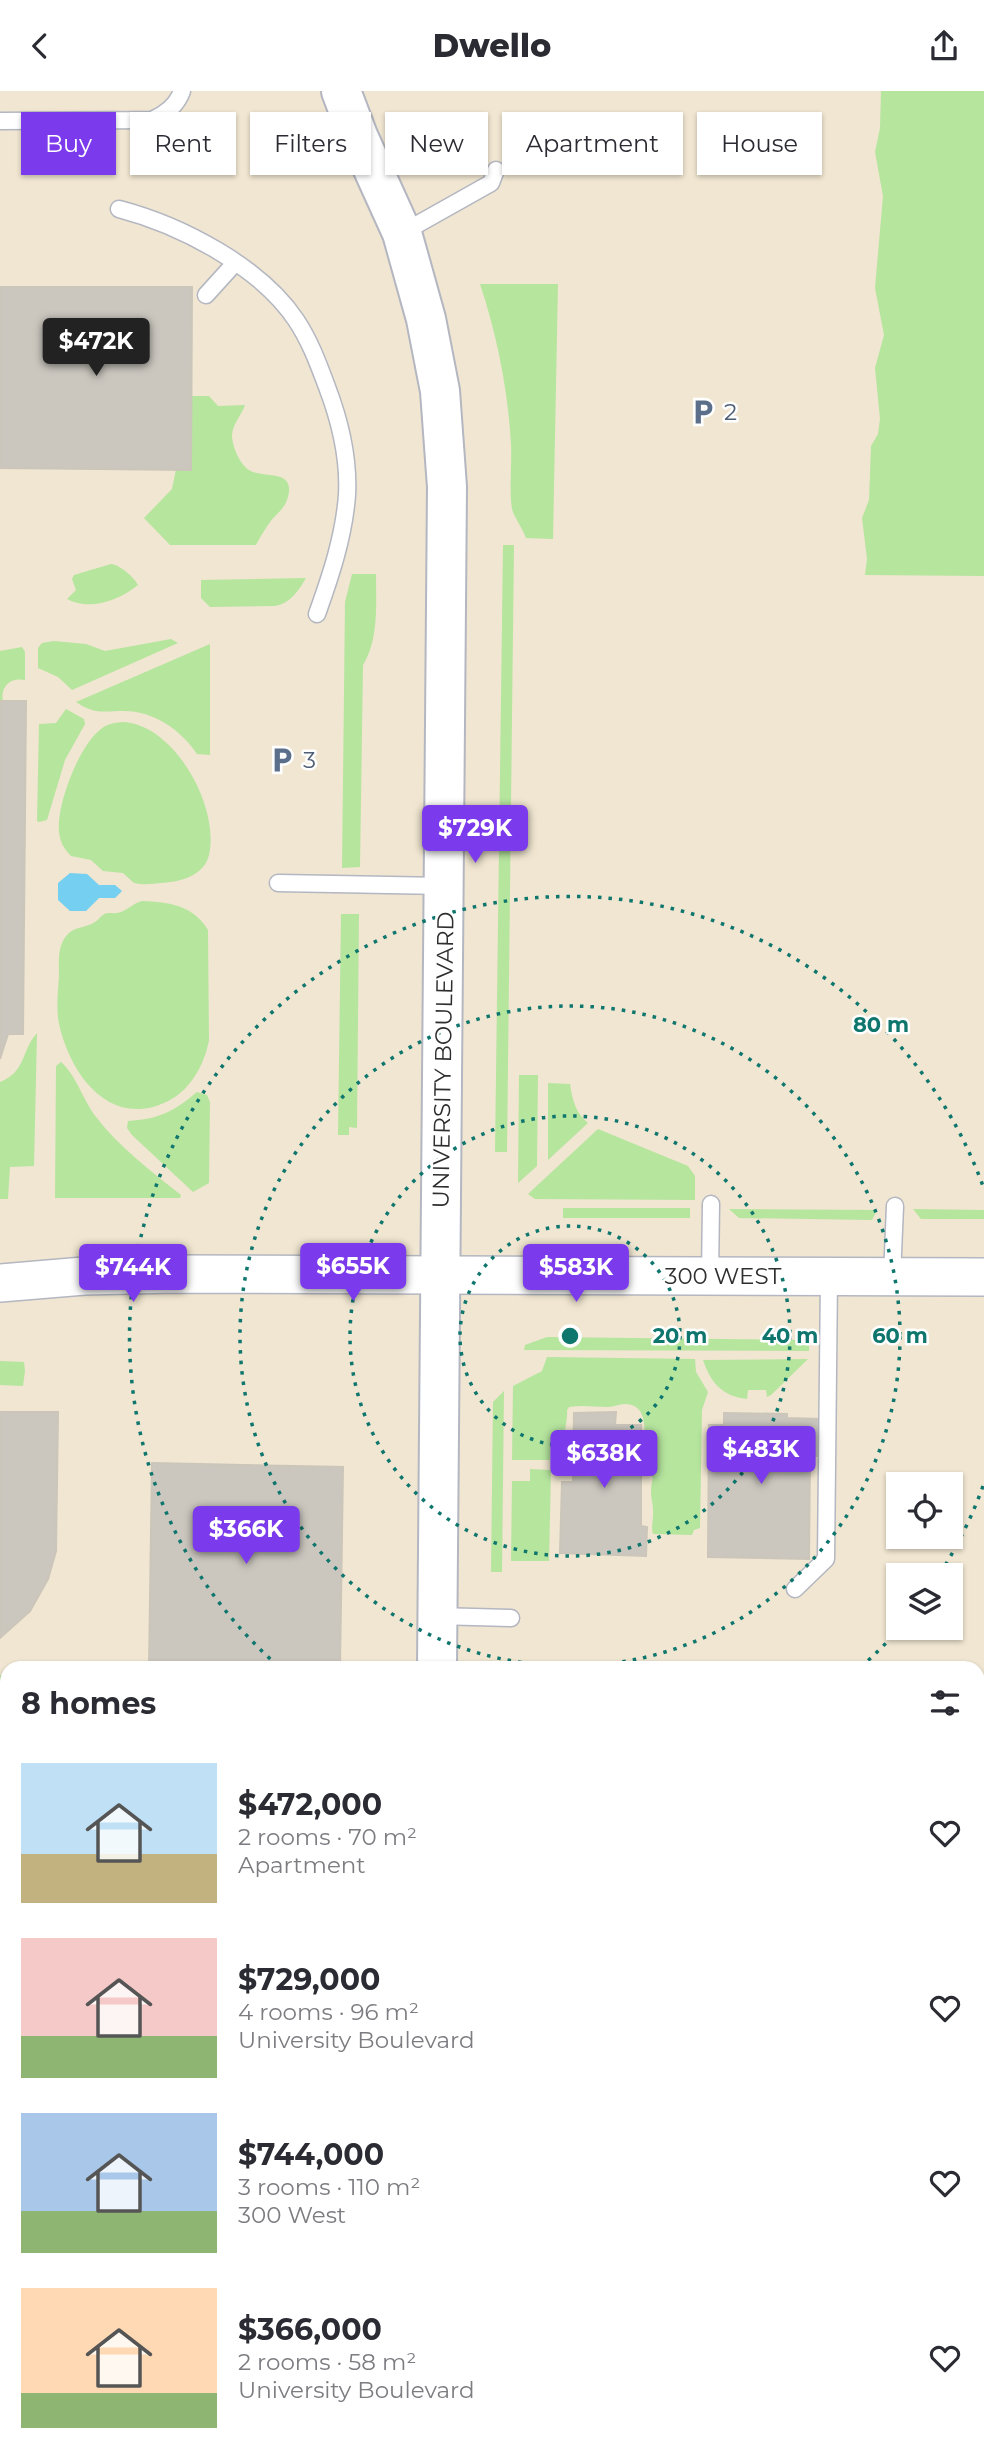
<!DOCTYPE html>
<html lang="en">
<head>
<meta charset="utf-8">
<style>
	:root { --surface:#fff; --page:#f7f7f7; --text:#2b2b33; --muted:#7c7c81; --accent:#7c3aed }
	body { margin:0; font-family:Montserrat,sans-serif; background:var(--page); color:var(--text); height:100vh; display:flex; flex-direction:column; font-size:26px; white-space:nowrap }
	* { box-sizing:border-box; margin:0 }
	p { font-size:23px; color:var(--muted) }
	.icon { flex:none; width:38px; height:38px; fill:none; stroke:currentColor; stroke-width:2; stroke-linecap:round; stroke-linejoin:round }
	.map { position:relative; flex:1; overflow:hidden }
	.sheet { position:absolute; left:0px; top:1570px; width:985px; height:800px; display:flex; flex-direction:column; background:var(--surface); border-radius:21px 21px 0 0; box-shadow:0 2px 5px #0004 }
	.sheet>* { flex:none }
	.top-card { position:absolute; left:21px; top:21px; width:943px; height:63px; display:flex; gap:14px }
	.fabs { position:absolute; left:886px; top:1381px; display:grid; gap:14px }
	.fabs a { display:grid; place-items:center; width:77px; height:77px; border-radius:0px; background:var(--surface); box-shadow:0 2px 5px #0004; font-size:35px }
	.price { position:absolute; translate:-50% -60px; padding:0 16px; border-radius:7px; background:var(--accent); color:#fff; font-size:23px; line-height:46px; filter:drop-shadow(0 2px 4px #0008) }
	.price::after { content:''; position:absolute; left:50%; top:42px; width:21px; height:16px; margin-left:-10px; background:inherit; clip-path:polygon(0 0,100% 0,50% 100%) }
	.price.active { background:#222; color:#fff }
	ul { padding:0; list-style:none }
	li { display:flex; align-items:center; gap:21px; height:175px; padding:0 21px }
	li span { display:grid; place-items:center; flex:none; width:196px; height:140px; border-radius:0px; color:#555 }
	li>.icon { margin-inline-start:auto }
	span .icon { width:84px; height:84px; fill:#fffc; stroke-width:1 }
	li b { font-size:30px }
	h2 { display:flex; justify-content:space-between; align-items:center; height:84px; padding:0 21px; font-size:30px }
	.tag { padding:0 24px; border-radius:0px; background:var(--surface); box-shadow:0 2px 5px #0004; font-size:24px; line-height:63px }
	.tag.active { background:var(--accent); color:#fff }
	header { display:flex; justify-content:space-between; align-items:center; height:91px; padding:0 21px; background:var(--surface); font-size:32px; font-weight:800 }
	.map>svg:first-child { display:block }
</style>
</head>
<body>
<header><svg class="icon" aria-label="back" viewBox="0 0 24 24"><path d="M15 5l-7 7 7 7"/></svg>Dwello<svg class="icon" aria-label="share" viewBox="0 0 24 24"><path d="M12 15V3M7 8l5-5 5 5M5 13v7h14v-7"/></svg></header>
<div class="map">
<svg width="984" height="2369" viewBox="0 0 984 2369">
	<rect width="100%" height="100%" fill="#efe9e1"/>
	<path fill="#f0e6d1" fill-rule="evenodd" d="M0,0H984V2019H978V1577H7V2362L428,2363L427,2369H0ZM898,1393H950V1446H898ZM898,1484H950V1536H898Z"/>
	<g fill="#b6e59e">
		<polygon points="881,0 984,0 984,485 865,484 867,468 862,427 869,409 871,355 878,343 880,328 875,277 884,244 875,197 883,105 875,61 880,37"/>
		<path d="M480,193H558L553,448L526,447C523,438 514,426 512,418C509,400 512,372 511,353C508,299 497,244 480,193Z"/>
		<path d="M191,305H209L218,315L245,314C241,325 233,332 232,344C232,356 241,377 253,381C269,387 297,379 287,409C284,418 276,423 270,431C265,438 260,446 256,454H170L144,427L172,398Z"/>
		<polygon points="503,454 514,454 507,1061 495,1061"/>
		<path d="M111,473C120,474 134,486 138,494C118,510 90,520 67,508L76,499L72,488L74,484Z"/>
		<path d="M352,483H376C376,512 379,549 363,574L360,776L342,777L345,511Z"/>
		<path d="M306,487C298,500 291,512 275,515L210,516L201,507V489Z"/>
		<polygon points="171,548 178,552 72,599 58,586 38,577 38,557 42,552 54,550 86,553 105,560"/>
		<path d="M210,553V664L197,663C181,639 154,620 124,620C104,620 95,624 76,611Z"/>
		<path d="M22,556L25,561V589C11,586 0,595 3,610H0V560Z"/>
		<polygon points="66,618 84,628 85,633 65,669 47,729 39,731 37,730 39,633 56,632"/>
		<path d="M122,631C174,632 220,716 209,764C204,785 180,791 161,792C152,793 143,794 134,792L123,782L103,780L91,769L71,765C64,758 60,751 59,741C56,715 79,654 101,638C107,633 114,632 122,631Z"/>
		<path d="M142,810C169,811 193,814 208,839L209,949C205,972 191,998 170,1009C112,1040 71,986 59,933C56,918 58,900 59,885C59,872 57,855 67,844C75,835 86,837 95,831C100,828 101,823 108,822C113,822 118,823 123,820C130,817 134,812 142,810Z"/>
		<polygon points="341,823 359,823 357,1037 349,1036 349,1044 338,1044"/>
		<path d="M37,942L34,1075L10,1076L8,1108H0V991C26,981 21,960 37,942Z"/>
		<path d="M61,971C76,984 83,1009 96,1026C119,1056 151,1080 181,1104L180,1107H55L56,975Z"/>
		<polygon points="519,984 538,984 537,1075 518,1092"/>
		<path d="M548,992L570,993C572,1008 576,1023 588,1032L548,1069Z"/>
		<path d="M197,1001L207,1004L210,1011L209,1092L193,1101L132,1044L127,1037L128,1030C159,1028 173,1021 197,1001Z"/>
		<polygon points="598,1038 688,1075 695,1085 695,1109 535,1108 528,1103"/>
		<rect x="563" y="1117" width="127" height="10"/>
		<polygon points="729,1118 877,1119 872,1129 739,1127"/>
		<polygon points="913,1118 984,1119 984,1128 921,1128"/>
		<polygon points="547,1246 809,1249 809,1260 524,1259 525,1254"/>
		<path d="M547,1266L695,1268L696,1281L708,1301L702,1319L700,1437L694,1439L692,1444L653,1443C651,1435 653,1432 653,1425C654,1408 648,1406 653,1387L651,1385L652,1357L644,1356C645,1340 648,1313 625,1313C619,1313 614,1316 608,1316C595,1316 582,1314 569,1316L567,1319C568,1324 564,1350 561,1353C558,1356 554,1356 550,1358V1369H512L513,1295L542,1280Z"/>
		<path d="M808,1268L771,1304L767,1306L766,1299H748L747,1308C722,1305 711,1292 703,1269Z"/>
		<polygon points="0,1270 24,1271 25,1280 23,1295 0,1294"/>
		<polygon points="504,1300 502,1481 491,1481 493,1311"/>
		<polygon points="530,1378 551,1379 549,1470 511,1470 512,1390 530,1390"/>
		<rect x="0" y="1584" width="7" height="30"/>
		<polygon points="0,1637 7,1637 7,1805 0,1800"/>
	</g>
	<polygon fill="#75cff0" points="70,782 87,783 99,794 115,794 122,800 115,807 99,807 86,820 70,820 58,809 58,792"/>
	<g fill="#cbc7bf" stroke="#cbc5ba" stroke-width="2">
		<polygon points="0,196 192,196 191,379 0,377"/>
		<polygon points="0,610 26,610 23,943 8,943 0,968"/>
		<polygon points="0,1321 58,1321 56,1460 48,1488 30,1520 0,1547"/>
		<polygon points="616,1321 615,1334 641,1334 641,1435 647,1436 646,1465 560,1462 562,1391 573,1391 574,1322"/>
		<polygon points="724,1322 787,1323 787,1327 820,1328 819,1365 810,1365 809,1468 708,1466 709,1334 724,1334"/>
		<polygon points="152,1372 343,1376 340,1577 149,1577"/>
		<polygon points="0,1866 7,1870 7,2102 0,2106"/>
		<polygon points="7,2102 7,2152 0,2160 0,2106"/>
		<polygon points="0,2303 7,2303 7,2362 97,2362 97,2369 0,2369"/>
		<rect x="97" y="2362" width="99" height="7"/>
		<rect x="196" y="2362" width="126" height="7"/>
		<rect x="510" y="2362" width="121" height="7"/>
		<polygon points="828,2362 939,2362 938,2369 828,2369"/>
	</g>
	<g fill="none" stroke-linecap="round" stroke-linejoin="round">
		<g stroke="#b4b7c1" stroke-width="19">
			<g id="service">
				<path d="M0,30L152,29C166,23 177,14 182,0"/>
				<path d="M119,118C180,134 260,175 296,229C310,250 318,272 327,296C340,330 349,367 347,404C344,445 331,484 317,523"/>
				<polyline points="402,142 491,92 496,79"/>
				<polyline points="206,204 235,172"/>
				<polyline points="278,792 444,795"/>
				<polyline points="710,1185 711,1113"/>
				<polyline points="892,1186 895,1115"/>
				<polyline points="795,1498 826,1468 829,1186"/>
				<polyline points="437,1525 511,1527"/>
			</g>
		</g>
		<g stroke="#b4b7c1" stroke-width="33">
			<polyline id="minor" points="978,2019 984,2019"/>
		</g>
		<g stroke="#b4b7c1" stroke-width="40">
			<polyline id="tertiary" points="0,1192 84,1185 176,1183 984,1186"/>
		</g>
		<g stroke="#b4b7c1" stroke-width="42">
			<g id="secondary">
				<polyline points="341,0 358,45 402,142 426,228 440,300 447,396 437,1577"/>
				<polyline points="427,2369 428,2362"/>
			</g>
		</g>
		<use href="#service" stroke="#fff" stroke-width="16"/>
		<use href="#minor" stroke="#fff" stroke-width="30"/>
		<use href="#tertiary" stroke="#fff" stroke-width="37"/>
		<use href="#secondary" stroke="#fff" stroke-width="38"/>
	</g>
	<g fill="none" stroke="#0f766e" stroke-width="3.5" stroke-dasharray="3.5 7">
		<circle cx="570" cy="1245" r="110"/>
		<circle cx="570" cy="1245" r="220"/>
		<circle cx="570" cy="1245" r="330"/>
		<path d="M983 1395A440 440 0 0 1 941 1481M900 1537A440 440 0 0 1 862 1575M278 1575A440 440 0 1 1 983 1095"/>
	</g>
	<defs>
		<g id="parking-bare" transform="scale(2.1)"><path d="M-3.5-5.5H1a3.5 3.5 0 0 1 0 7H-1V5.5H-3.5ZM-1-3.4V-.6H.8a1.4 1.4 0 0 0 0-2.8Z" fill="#5c6f8a" stroke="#fff" stroke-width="2.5" paint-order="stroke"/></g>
	</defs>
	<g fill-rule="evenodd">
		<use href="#parking-bare" x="703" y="321"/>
		<use href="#parking-bare" x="282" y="669"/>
	</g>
	<g text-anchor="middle" stroke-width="5" stroke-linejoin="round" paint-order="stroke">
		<g font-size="23" fill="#4e5e75" stroke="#fff" text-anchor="start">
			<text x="724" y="329">2</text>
			<text x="303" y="677">3</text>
		</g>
		<g font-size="23" fill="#2e2e2e" stroke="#fff">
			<text transform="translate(443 969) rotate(-89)" y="8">UNIVERSITY BOULEVARD</text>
			<text x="723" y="1193">300 WEST</text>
		</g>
	</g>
	<circle cx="570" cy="1245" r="10" fill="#0f766e" stroke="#fff" stroke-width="3.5"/>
	<g font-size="21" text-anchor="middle" font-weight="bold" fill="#0f766e" stroke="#fff" stroke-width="5" stroke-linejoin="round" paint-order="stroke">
		<text x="881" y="941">80 m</text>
		<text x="680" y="1252">20 m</text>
		<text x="790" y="1252">40 m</text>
		<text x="900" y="1252">60 m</text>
	</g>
</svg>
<div class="fabs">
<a><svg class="icon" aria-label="locate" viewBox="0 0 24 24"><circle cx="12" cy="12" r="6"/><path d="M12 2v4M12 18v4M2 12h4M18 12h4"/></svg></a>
<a><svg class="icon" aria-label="layers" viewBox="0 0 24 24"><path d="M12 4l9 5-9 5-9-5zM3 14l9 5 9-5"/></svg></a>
</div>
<b class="price active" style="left:96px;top:287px">$472K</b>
<b class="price" style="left:475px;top:774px">$729K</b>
<b class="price" style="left:353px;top:1212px">$655K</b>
<b class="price" style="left:133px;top:1213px">$744K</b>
<b class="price" style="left:576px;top:1213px">$583K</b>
<b class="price" style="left:761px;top:1395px">$483K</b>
<b class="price" style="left:604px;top:1399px">$638K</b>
<b class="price" style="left:246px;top:1475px">$366K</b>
<div class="top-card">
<a class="tag active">Buy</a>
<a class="tag">Rent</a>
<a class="tag">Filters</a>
<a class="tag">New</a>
<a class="tag">Apartment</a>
<a class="tag">House</a>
</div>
<section class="sheet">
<h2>8 homes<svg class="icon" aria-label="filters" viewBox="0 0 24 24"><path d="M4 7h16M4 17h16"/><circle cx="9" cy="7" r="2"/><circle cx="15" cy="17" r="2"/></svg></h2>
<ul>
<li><span style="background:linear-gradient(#bfe0f5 65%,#c2b280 0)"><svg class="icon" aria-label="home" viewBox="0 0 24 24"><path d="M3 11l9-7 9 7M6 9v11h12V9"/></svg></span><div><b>$472,000</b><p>2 rooms · 70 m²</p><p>Apartment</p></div><svg class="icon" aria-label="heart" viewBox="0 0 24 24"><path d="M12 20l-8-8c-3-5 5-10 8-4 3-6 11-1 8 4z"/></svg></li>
<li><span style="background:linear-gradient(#f6c9c9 70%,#8fb573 0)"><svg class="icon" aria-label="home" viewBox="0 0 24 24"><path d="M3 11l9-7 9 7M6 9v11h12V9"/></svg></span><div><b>$729,000</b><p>4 rooms · 96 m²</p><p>University Boulevard</p></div><svg class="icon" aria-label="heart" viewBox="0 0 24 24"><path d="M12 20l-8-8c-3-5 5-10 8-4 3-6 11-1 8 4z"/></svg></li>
<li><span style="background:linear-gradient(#a9c7e8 70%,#8fb573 0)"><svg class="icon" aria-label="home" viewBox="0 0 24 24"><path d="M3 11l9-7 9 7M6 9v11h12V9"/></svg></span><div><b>$744,000</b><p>3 rooms · 110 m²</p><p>300 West</p></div><svg class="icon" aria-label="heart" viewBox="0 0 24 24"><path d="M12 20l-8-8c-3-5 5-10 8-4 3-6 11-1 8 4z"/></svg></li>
<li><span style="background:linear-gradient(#ffd9b3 75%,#8fb573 0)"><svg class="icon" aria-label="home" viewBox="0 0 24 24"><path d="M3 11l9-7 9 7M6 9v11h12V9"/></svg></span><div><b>$366,000</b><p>2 rooms · 58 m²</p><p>University Boulevard</p></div><svg class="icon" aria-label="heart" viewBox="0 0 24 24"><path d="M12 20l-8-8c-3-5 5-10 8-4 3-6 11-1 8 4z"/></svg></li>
</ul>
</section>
</div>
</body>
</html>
